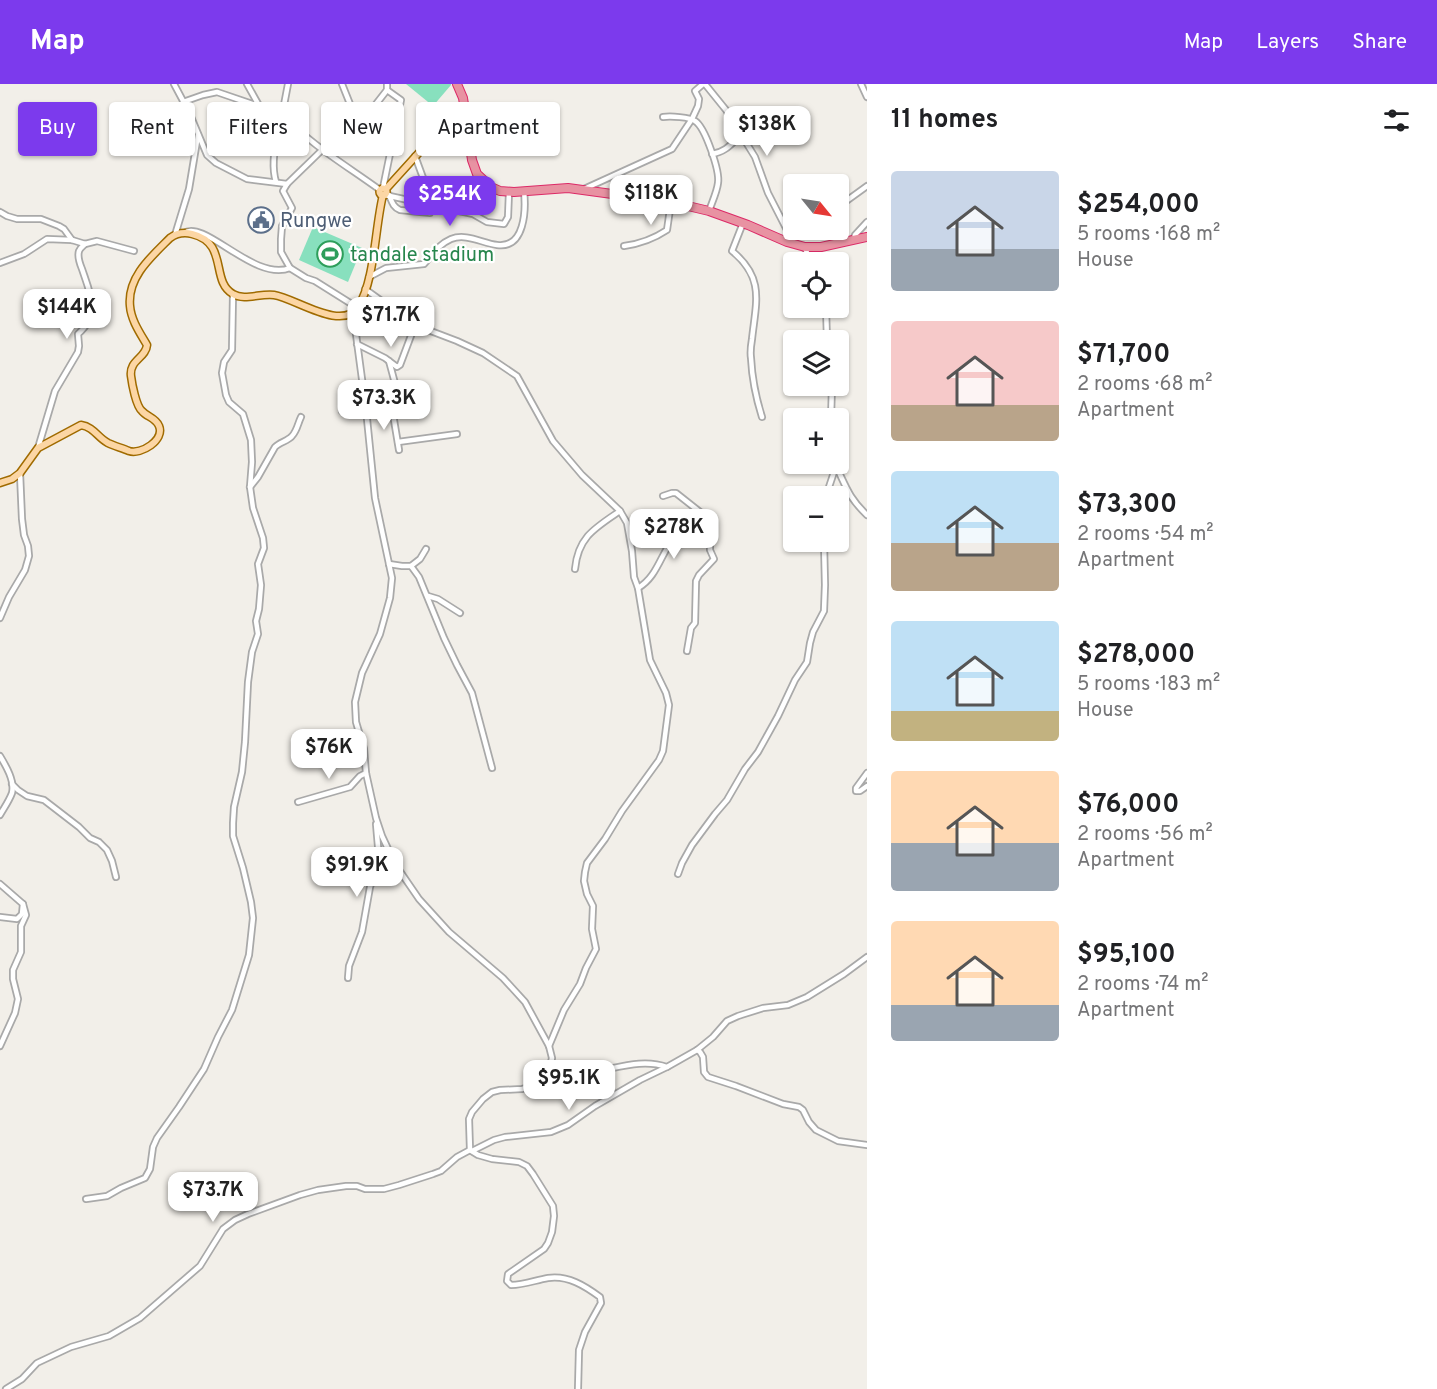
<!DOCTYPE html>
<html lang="en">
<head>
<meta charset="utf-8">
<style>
	:root { --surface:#fff; --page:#f6f6f6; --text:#202124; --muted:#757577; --accent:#7c3aed }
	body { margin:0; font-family:Overpass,sans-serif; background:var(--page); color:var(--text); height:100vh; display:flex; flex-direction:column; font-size:22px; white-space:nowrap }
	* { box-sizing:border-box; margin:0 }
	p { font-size:20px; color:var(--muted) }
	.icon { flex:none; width:33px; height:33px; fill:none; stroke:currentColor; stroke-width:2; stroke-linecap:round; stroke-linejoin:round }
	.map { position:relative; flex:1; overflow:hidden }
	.sheet { display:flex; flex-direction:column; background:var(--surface); width:570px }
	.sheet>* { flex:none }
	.top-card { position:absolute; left:18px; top:18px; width:570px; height:54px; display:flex; gap:12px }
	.needle { width:39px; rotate:120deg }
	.fabs { position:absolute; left:783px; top:90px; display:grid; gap:12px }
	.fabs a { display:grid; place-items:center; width:66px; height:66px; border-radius:6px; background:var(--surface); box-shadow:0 2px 4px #0004; font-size:30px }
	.price { position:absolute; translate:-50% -51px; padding:0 14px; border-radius:12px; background:#fff; color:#222; font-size:20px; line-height:39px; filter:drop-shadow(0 2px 3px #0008) }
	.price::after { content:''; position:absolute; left:50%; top:36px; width:18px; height:14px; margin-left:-9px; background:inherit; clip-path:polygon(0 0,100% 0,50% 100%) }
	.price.selected { background:var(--accent); color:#fff }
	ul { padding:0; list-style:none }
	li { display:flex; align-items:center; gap:18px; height:150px; padding:0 24px }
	li span { display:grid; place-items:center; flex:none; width:168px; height:120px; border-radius:6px; color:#555 }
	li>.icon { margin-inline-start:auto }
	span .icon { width:72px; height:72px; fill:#fffc; stroke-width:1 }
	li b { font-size:26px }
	h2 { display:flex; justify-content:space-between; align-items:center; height:72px; padding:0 24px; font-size:26px }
	.tag { padding:0 21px; border-radius:6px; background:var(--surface); box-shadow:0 2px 4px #0004; font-size:21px; line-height:54px }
	.tag.selected { background:var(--accent); color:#fff }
	header { display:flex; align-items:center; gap:36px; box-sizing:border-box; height:84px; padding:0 30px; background:var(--accent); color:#fff }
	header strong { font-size:28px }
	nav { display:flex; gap:33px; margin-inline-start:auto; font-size:21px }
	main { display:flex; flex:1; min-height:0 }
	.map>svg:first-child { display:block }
</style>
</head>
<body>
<header>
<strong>Map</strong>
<nav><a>Map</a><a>Layers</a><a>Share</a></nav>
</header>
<main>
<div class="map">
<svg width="867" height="1305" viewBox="0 0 867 1305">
	<rect width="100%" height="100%" fill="#f2efe9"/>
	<g fill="#88e0be">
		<polygon points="406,0 451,0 451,1 433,22"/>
		<polygon points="313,143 362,164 348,198 299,176"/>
	</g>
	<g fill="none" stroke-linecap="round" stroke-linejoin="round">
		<g stroke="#a9a9a9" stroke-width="8">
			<g id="minor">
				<polyline points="174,0 189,28 207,71 216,79 247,95 287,100"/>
				<polyline points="247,0 261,25"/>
				<path d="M288,0L284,21V32C311,61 347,82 380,106"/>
				<polyline points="342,0 358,40 362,38 387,6"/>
				<polyline points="705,0 726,26 755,73 768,109 789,150 787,158"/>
				<polyline points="861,0 867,13"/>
				<polyline points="183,18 203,11 217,8 255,21 262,28 276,36 293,43"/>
				<path d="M663,33C670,32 690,33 695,37C705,43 720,87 718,99C717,108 712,118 709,127"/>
				<polyline points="467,41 494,28"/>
				<polyline points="322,66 287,100 283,107 292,124 282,142 281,155 281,168 290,184 306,194 315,197 358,224"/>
				<path d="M712,70C726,68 732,59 742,50"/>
				<path d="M276,98C270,78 277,58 279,37"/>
				<polyline points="383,104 401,16 387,6 387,0"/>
				<polyline points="584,105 672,65 692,35 698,22 699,15 695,7 703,0"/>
				<polyline points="385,111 473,130 487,138 504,140 508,133 509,108"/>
				<path d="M389,111C392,118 393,123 400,126L430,129L433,121L415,72"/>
				<polyline points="838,123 867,102"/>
				<polyline points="0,128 7,132 17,135 41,135 59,142 64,145 72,156"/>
				<path d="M743,139L732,167C765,194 756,218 752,255C751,261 750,268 751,274C752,294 756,314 762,333"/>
				<path d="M184,149C205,135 254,198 290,184"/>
				<polyline points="789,150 801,146"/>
				<polyline points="175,151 189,105 198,51"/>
				<polyline points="853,156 855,151 867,138"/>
				<path d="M624,162C639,160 655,154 667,146L671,118"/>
				<polyline points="805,163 810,178"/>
				<polyline points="0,179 24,170 47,155 72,156 85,160 97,157 134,167"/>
				<path d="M369,193L386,184L424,180C432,171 439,160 451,155C466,149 482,159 497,161C525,165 526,126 524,107"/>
				<polyline points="365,205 415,241 457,257 483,269 517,292 553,357 582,391 620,427 627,439 632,467 634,493 638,504 650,576 666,609 669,621 663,667 659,676 622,727 605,755 587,779 585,788 584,797 587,810 593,822 592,845 596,865 586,884 580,900 564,926 549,962"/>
				<polyline points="826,224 827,256"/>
				<path d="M353,228L366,325L375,414L392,494L390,514L380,550L362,589L355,618L356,638L364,665L366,689L376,734L382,752L395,780L419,815L449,848L503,894L525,918L549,962L552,974L549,987L541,997L531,1003L522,1005L500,1006L492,1008L483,1015L472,1028L469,1035L470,1066L478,1071L492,1075L519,1078L527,1082L533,1090L553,1122L554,1132L552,1148L548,1159L544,1165L508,1190L507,1197L511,1201C524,1201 536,1196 548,1194C568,1191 585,1202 600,1213L601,1219L585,1248L579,1266L578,1305"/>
				<polyline points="357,260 385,274 397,283 400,281 415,241"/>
				<polyline points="392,324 399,366"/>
				<path d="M366,325C372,327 392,326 397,322C398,321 399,319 400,318L389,277"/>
				<polyline points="342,327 362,330 366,328"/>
				<polyline points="831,334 832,302"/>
				<polyline points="398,358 457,350"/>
				<path d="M38,364L55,307L78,268L79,262L78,250C101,230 90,209 82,185C80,180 77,173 79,167C80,164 83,162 85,160"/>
				<path d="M835,380C846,402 848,413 867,431"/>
				<path d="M250,403L258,393L275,363C280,358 288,357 292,352C297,347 298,339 301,333"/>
				<polyline points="663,412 672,409 676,409 700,428 710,444 710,466 714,475 699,491 696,497 695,539 691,544 687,567"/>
				<polyline points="826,412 834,388 833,380"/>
				<polyline points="389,480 402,482 411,482 419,493 444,554 457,581 472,609 492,684"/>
				<polyline points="411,482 420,475 426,465"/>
				<path d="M575,485C578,453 595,444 620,427"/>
				<path d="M638,504C659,492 661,466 678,449C685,443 695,438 703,433"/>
				<polyline points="428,512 438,515 460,529"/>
				<polyline points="0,534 9,513 25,486 29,472 28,462 24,451 22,435 20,389"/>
				<path d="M0,672C6,682 15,697 12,709C9,717 4,724 0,731"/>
				<polyline points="867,689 856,704 856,707 860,707 867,702"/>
				<polyline points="12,700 18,706 27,712 44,716 79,743 90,754 99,758 107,766 112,777 116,793"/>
				<polyline points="298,718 350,703 360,692 366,689"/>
				<polyline points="678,790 682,779 692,761 715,730 727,716 745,685 758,668 778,632 795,596 807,578 810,559 813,548 824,527 825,501 824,458"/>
				<polyline points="0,800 23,820 22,830 17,835 0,833"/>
				<polyline points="348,894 349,882 362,848 370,803 378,781 379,774 376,740"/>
				<polyline points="0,962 15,929 18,915 13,895 13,886 21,868 21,842 26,831 23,820"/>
				<polyline points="697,966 700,968 703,973 704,988 708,993 736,1002 783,1020 799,1023 803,1026 809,1038 816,1046 838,1057 867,1061"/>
				<path d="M549,987C560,988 572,989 583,989C611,987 639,973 667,983L697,966L713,953L727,937L738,932L763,924L788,921L807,913L844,890L867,873"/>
				<polyline points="472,1067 494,1056 505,1053 551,1048 568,1041 595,1022 640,996 667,983"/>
				<polyline points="86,1115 107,1112 121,1104 145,1094 150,1085 153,1063 157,1054 179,1023 204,985 218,953 232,926 249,871 253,834 251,818 243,784 233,752 233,739 234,723 242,688 245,658 248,598 252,568 258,550 256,537 259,525 261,501 258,480 264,464 263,454 253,424 250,403 252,378 251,356 243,330 229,318 226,311 222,289 224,278 232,266 233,210"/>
				<polyline points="6,1305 22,1295 37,1279 71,1263 109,1252 140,1234 200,1182 223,1145 235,1136 248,1130 300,1111 318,1106 346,1102 357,1102 365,1105 384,1105 399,1101 433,1090 441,1087 457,1073 470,1066"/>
			</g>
		</g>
		<g stroke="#a06b00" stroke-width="9">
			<g id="major">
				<circle cx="383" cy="108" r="3.5"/>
				<polyline points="386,105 464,19"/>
				<path d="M0,399L12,395L20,389L38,364L81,341C94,343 97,353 108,359C114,362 122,364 129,367C141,371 165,356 159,342C156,334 147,333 142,327C136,322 132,300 131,292C129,276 146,274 147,261C140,249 131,236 130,222C127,193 152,172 170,154C177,149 184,148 192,150C229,159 210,197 233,210C244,217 261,209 274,211C295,214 342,248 358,223C375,197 375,142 383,111"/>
			</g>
		</g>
		<g stroke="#dc2a67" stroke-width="10">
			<polyline id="highway" points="457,0 463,14 465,27 472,76 477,90 491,103 500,107 514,108 568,104 671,118 709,127 748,141 787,158 805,163 821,163 867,153"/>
		</g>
		<use href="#minor" stroke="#fff" stroke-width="4.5"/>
		<use href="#major" stroke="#fcd6a4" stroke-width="6"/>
		<use href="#highway" stroke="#e892a2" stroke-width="8"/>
	</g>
	<defs>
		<g id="civic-ring" transform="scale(1.35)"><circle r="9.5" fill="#fff" stroke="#5c6f8a" stroke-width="1.5"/><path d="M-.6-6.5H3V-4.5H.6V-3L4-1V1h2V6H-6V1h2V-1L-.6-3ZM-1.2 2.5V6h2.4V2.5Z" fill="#5c6f8a"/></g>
		<g id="stadium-ring" transform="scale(1.35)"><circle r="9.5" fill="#fff" stroke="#2e9e5b" stroke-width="1.5"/><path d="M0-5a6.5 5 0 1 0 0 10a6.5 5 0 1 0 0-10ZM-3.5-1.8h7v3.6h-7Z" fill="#2e9e5b"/></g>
	</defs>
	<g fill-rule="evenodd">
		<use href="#civic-ring" x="261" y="136"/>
		<use href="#stadium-ring" x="330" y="170"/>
	</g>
	<g text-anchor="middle" stroke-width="4.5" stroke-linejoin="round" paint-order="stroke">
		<g font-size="20" fill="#4e5e75" stroke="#fff" text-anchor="start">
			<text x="280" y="143">Rungwe</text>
		</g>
		<g font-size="20" fill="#27864d" stroke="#fff" text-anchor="start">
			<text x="350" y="177">tandale stadium</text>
		</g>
	</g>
</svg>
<div class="fabs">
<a><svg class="needle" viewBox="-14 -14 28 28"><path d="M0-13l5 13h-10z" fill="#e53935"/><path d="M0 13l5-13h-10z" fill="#757577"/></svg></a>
<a><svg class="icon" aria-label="locate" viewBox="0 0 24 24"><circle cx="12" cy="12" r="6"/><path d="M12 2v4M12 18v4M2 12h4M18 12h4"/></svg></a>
<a><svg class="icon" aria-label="layers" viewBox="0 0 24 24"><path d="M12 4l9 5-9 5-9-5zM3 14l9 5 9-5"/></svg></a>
<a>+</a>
<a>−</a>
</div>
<b class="price" style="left:767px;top:73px">$138K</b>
<b class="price" style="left:651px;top:142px">$118K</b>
<b class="price selected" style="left:450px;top:143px">$254K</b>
<b class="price" style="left:67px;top:256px">$144K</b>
<b class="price" style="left:391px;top:264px">$71.7K</b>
<b class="price" style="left:384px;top:347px">$73.3K</b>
<b class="price" style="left:674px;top:476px">$278K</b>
<b class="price" style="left:329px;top:696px">$76K</b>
<b class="price" style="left:357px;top:814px">$91.9K</b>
<b class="price" style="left:569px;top:1027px">$95.1K</b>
<b class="price" style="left:213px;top:1139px">$73.7K</b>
<div class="top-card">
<a class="tag selected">Buy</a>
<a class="tag">Rent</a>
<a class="tag">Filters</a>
<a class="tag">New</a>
<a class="tag">Apartment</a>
</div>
</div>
<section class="sheet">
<h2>11 homes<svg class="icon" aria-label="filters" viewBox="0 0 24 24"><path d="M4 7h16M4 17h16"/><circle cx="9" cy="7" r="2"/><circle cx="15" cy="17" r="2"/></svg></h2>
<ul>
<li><span style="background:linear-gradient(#c9d6e8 65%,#9aa5b1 0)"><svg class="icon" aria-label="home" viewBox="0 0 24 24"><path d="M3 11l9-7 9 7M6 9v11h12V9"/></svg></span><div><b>$254,000</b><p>5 rooms · 168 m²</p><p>House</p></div></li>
<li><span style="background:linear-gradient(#f6c9c9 70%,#b9a48a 0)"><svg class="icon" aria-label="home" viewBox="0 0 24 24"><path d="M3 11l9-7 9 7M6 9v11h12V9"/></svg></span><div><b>$71,700</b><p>2 rooms · 68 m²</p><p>Apartment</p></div></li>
<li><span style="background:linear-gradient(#bfe0f5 60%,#b9a48a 0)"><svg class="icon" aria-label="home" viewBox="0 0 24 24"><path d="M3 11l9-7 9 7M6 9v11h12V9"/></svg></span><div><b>$73,300</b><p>2 rooms · 54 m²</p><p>Apartment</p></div></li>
<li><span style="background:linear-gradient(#bfe0f5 75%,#c2b280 0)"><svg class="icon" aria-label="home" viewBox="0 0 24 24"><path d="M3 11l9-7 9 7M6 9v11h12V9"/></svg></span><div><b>$278,000</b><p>5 rooms · 183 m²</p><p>House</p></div></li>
<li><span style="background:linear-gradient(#ffd9b3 60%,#9aa5b1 0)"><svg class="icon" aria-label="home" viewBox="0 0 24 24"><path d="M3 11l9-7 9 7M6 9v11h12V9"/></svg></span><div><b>$76,000</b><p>2 rooms · 56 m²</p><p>Apartment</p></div></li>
<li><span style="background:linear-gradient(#ffd9b3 70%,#9aa5b1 0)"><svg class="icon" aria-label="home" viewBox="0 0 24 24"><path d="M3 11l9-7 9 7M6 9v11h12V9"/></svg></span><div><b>$95,100</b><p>2 rooms · 74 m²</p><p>Apartment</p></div></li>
</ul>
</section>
</main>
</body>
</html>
